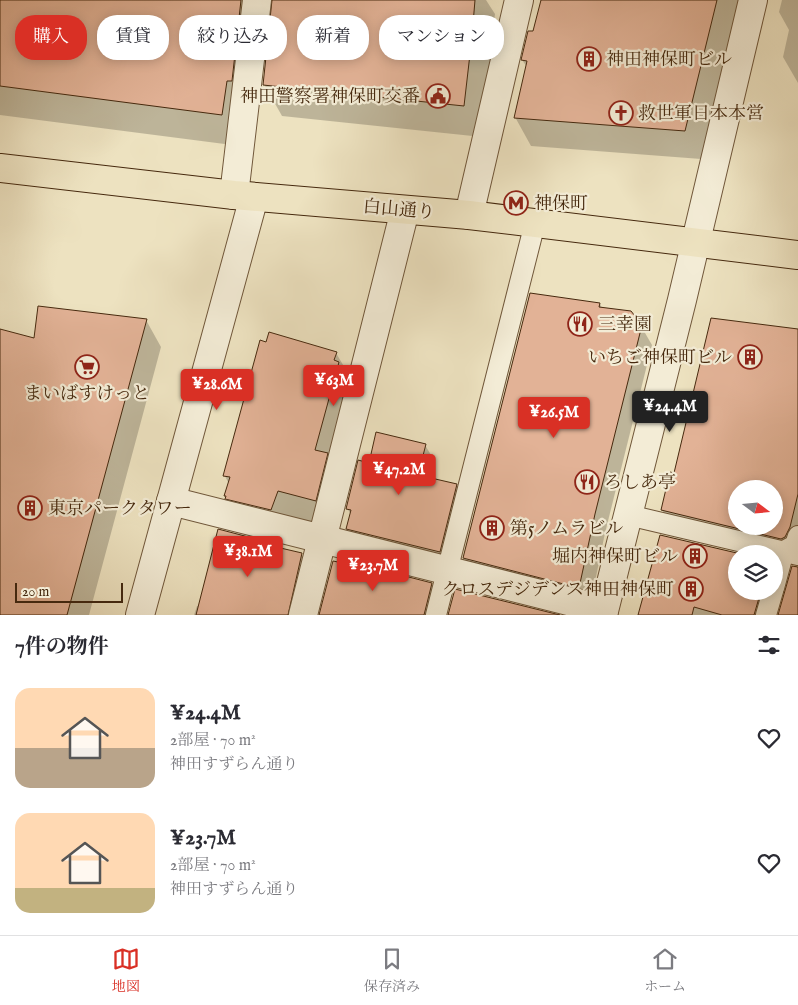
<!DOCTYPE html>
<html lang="ja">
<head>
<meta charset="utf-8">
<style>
	:root { --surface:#fff; --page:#f7f7f7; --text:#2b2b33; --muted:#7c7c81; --line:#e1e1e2; --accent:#d93025 }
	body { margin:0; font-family:"IM FELL English","Noto Serif JP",serif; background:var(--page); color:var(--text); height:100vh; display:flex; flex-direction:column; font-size:19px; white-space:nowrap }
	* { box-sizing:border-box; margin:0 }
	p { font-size:16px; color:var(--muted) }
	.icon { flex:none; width:28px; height:28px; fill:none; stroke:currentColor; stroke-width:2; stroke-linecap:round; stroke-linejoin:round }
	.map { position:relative; height:615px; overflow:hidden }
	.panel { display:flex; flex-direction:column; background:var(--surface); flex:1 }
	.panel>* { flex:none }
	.banner { position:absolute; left:15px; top:15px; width:500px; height:45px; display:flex; gap:10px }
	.needle { width:32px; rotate:106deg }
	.buttons { position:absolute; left:728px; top:480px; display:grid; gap:10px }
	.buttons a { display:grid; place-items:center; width:55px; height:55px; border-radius:50%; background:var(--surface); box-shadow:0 2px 12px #0003; font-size:25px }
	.scale { position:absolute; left:15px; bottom:12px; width:108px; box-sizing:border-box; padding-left:5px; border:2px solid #46290e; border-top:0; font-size:14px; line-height:18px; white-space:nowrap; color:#46290e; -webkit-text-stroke:4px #f3ecd6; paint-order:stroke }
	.price { position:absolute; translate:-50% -42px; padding:0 11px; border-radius:5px; background:var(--accent); color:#fff; font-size:16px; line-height:32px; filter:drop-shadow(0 1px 2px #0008) }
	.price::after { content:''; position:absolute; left:50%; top:30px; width:15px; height:11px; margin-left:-8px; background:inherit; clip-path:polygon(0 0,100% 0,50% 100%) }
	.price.on { background:#222; color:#fff }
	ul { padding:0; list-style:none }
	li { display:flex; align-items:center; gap:15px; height:125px; padding:0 15px }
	li span { display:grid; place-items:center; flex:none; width:140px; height:100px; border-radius:15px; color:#555 }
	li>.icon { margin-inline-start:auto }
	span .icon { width:60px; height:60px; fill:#fffc; stroke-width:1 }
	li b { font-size:21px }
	h2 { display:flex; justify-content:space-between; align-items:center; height:60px; padding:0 15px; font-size:21px }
	.pill { padding:0 18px; border-radius:20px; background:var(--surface); box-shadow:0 2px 12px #0003; font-size:18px; line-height:45px }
	.pill.on { background:var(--accent); color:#fff }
	.tab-bar { display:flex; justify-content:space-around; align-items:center; height:70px; border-top:1px solid var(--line); background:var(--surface); font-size:14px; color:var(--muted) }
	.tab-bar a { display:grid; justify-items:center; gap:2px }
	.tab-bar .on { color:var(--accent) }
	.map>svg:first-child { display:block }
</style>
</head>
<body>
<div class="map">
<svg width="798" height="615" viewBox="0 0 798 615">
	<rect width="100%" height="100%" fill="#ede2c0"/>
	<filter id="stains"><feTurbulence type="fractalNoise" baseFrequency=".004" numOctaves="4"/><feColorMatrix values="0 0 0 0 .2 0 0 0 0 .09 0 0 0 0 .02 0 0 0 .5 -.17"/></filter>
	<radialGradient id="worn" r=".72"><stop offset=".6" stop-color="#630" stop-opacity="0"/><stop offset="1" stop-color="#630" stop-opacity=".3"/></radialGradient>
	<g fill="#0003" fill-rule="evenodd">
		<polygon points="0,0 486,0 495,14 493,28 496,28 514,59 482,137 282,116 264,84 272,16 269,17 262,22 240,146 0,115"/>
		<polygon points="542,0 739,0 701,159 531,146 515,117 527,67 522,60 534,33"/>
		<polygon points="782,0 798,0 798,83 783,57 789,30 779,12"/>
		<polygon points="600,304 602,308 641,326 652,345 605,533 590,606 475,577 464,558"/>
		<polygon points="146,320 161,347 89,615 0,615 0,330 35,340"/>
		<path d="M798,330V554L674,530L662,510L671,474L675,475ZM736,489H774V526H736Z"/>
		<polygon points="270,334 336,353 352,380 331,527 293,517 286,536 242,525 227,498 229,484 225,476"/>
		<polygon points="425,445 434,460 429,479 456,485 465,500 448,567 357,544 348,529 351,515 347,508 370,464"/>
		<polygon points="661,536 736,554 736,591 774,591 771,615 641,615"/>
		<polygon points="260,541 262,545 302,555 314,576 304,615 194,615 197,606 200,606"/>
		<polygon points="431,584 443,605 441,615 320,615"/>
	</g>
	<g fill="#e2b296" stroke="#46290e" fill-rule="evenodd">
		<polygon points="0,0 241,0 232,81 227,81 222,115 0,86"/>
		<polygon points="272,0 475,0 473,24 497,27 490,56 470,54 464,106 263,85"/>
		<polygon points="541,0 717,0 685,131 514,118 527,61 521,60 528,31 533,31"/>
		<polygon points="530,293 600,303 599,307 631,311 642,325 595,514 579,588 463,558"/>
		<polygon points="38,306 147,319 67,615 0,615 0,329 34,338"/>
		<path d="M711,318L798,329V494L790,527L785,537L781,539L661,510L670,472L674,473ZM736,489H774V526H736Z"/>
		<polygon points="269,332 337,352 334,360 339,362 315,450 328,453 316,501 278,491 271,510 225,499 226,496 224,496 230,477 223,476 260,340 266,342"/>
		<polygon points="376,432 426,444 418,475 457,484 440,552 346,529 351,510 346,509 358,460 369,463"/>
		<polygon points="218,529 260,540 259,543 302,553 288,615 196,615"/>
		<polygon points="660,535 741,554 736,554 736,591 761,591 754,615 722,615 694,607 692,615 638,615"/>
		<polygon points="339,559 432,583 424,615 319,615 333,561 338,562"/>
		<polygon points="792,566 798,567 798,615 778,615"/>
		<polygon points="455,589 560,615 448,615"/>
	</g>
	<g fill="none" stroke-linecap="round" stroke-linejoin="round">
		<g stroke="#70573a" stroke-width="22">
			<g id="service">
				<polyline points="628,515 798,555"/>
				<polyline points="774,588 784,551 795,545 798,536"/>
				<polyline points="436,615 535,223"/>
				<polyline points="766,615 773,591"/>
			</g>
		</g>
		<g stroke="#70573a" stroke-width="30">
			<g id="minor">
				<polyline points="234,195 257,0"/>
				<polyline points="469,215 519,0"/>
				<polyline points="171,501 604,610"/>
				<polyline points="303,615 405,210"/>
				<polyline points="603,615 682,300 753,0"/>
			</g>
		</g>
		<g stroke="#70573a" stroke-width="30">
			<polyline id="tertiary" points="140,615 254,197"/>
		</g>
		<g stroke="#46290e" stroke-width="30">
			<polyline id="primary" points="0,168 234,195 469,215 798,255"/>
		</g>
		<use href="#service" stroke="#f3ecd6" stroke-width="20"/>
		<use href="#minor" stroke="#f3ecd6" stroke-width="28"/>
		<use href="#tertiary" stroke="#f3ecd6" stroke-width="28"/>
		<use href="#primary" stroke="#ede2c0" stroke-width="28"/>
	</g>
	<defs>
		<g id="building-ring" transform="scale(1.25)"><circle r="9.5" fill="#f3ecd6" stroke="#8f2418" stroke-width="1.5"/><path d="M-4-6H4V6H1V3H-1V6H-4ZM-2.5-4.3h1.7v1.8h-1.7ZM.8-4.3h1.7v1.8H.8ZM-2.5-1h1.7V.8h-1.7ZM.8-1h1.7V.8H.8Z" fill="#8f2418"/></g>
		<g id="civic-ring" transform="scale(1.25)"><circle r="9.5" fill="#f3ecd6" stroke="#8f2418" stroke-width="1.5"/><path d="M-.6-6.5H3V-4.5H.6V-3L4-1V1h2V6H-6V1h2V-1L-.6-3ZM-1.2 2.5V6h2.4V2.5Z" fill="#8f2418"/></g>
		<g id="church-ring" transform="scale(1.25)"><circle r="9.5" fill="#f3ecd6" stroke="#8f2418" stroke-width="1.5"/><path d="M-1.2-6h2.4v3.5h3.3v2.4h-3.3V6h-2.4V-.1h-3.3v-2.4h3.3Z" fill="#8f2418"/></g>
		<g id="metro-ring" transform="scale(1.25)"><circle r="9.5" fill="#f3ecd6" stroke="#8f2418" stroke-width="1.5"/><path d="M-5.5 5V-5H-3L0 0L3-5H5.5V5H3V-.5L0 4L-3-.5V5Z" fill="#8f2418"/></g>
		<g id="restaurant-ring" transform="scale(1.25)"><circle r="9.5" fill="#f3ecd6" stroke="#8f2418" stroke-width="1.5"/><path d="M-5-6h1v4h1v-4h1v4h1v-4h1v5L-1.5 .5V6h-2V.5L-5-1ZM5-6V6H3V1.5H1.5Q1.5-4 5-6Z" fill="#8f2418"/></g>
		<g id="supermarket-ring" transform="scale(1.25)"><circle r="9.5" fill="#f3ecd6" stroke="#8f2418" stroke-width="1.5"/><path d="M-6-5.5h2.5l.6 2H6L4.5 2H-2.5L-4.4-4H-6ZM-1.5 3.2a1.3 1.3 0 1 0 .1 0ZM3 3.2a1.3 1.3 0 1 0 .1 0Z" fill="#8f2418"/></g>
	</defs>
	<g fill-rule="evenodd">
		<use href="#building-ring" x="589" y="59"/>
		<use href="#civic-ring" x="438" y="96"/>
		<use href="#church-ring" x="621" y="113"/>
		<use href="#metro-ring" x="516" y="203"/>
		<use href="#restaurant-ring" x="580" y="324"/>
		<use href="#building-ring" x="750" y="357"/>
		<use href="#supermarket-ring" x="87" y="367"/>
		<use href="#restaurant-ring" x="587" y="482"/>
		<use href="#building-ring" x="30" y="508"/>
		<use href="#building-ring" x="492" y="528"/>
		<use href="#building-ring" x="695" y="556"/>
		<use href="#building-ring" x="691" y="589"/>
	</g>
	<g text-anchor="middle" stroke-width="4.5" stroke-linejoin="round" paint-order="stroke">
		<g font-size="18" fill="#46290e" stroke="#f3ecd6" text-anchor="start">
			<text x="606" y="65">神田神保町ビル</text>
			<text x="420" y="102" text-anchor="end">神田警察署神保町交番</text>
			<text x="638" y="119">救世軍日本本営</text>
			<text x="534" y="209">神保町</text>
			<text x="598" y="330">三幸園</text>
			<text x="732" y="363" text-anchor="end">いちご神保町ビル</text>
			<text x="87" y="399" text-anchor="middle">まいばすけっと</text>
			<text x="604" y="488">ろしあ亭</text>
			<text x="48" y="514">東京パークタワー</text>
			<text x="510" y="534">第5ノムラビル</text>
			<text x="678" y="562" text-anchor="end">堀内神保町ビル</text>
			<text x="674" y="595" text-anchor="end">クロスデジデンス神田神保町</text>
		</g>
		<g font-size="18" fill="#46290e" stroke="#f3ecd6">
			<text transform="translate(399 209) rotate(5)" y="6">白山通り</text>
		</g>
	</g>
	<rect width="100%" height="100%" filter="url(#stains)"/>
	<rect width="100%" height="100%" fill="url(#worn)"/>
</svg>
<div class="buttons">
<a><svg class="needle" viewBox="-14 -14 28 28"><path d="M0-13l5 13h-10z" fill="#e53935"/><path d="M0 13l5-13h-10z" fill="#7c7c81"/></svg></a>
<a><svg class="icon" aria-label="layers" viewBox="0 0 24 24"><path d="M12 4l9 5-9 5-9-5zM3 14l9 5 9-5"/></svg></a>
</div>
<div class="scale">20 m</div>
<b class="price" style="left:334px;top:407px">¥63M</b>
<b class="price" style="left:217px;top:411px">¥28.6M</b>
<b class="price on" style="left:670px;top:433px">¥24.4M</b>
<b class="price" style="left:554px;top:439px">¥26.5M</b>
<b class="price" style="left:399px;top:496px">¥47.2M</b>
<b class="price" style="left:248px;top:578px">¥38.1M</b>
<b class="price" style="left:373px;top:592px">¥23.7M</b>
<div class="banner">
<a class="pill on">購入</a>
<a class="pill">賃貸</a>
<a class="pill">絞り込み</a>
<a class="pill">新着</a>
<a class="pill">マンション</a>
</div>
</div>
<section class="panel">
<h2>7件の物件<svg class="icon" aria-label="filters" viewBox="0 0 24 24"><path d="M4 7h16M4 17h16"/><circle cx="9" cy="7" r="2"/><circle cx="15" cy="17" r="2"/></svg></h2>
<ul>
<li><span style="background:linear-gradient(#ffd9b3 60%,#b9a48a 0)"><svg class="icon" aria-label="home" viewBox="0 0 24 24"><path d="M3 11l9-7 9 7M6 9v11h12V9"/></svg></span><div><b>¥24.4M</b><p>2部屋 · 70 m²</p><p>神田すずらん通り</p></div><svg class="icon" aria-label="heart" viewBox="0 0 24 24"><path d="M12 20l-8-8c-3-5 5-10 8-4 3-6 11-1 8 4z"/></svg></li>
<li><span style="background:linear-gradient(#ffd9b3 75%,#c2b280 0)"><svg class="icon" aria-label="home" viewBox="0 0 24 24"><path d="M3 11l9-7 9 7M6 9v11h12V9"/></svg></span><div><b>¥23.7M</b><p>2部屋 · 70 m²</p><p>神田すずらん通り</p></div><svg class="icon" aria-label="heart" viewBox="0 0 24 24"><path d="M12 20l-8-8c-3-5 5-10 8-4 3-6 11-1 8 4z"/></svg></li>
</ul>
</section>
<nav class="tab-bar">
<a class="on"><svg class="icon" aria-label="map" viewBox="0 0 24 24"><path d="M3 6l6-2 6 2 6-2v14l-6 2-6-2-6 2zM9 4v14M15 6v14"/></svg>地図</a>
<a><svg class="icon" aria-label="saved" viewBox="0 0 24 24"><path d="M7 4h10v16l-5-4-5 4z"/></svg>保存済み</a>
<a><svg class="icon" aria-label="home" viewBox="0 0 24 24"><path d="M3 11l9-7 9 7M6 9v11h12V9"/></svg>ホーム</a>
</nav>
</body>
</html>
